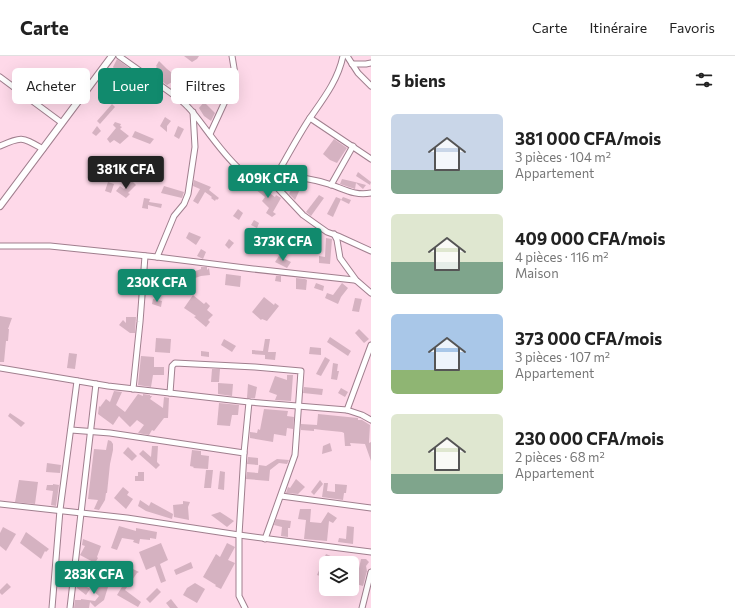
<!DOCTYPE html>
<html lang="fr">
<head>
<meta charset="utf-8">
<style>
	:root { --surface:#fff; --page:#f6f6f6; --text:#222; --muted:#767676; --line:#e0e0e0; --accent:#118a6d }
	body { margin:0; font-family:Commissioner,sans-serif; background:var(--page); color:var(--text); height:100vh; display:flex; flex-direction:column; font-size:15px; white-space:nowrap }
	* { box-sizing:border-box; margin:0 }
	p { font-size:13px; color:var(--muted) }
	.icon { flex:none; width:22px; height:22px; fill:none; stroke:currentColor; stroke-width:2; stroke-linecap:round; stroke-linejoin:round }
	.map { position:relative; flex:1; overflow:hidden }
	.side { display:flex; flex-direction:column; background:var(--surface); width:364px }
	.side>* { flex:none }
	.top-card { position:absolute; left:12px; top:12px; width:299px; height:36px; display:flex; gap:8px }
	.controls { position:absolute; left:319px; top:500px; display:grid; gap:8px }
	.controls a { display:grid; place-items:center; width:40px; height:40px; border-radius:6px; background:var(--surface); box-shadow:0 4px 16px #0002; font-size:20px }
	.price { position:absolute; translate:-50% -34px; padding:0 9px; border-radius:4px; background:var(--accent); color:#fff; font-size:13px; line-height:26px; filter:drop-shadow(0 1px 2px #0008) }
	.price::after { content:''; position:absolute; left:50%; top:24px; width:12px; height:9px; margin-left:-6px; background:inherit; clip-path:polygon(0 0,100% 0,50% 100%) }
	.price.on { background:#222; color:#fff }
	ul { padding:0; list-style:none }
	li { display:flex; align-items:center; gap:12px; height:100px; padding:0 20px }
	li span { display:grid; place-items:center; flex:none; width:112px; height:80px; border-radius:6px; color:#555 }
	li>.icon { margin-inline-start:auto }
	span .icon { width:48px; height:48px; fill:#fffc; stroke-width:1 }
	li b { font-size:17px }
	h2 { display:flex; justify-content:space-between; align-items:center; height:48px; padding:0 20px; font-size:17px }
	.chip { padding:0 14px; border-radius:6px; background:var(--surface); box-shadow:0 4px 16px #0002; font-size:14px; line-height:36px }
	.chip.on { background:var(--accent); color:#fff }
	header { display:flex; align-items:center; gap:24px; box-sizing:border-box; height:56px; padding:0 20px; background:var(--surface); border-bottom:1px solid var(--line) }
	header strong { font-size:19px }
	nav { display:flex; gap:22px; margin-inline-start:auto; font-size:14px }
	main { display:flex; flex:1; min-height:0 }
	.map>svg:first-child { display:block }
</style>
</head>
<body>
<header>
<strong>Carte</strong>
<nav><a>Carte</a><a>Itinéraire</a><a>Favoris</a></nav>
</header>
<main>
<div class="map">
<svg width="371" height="552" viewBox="0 0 371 552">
	<rect width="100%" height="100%" fill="#fed9e9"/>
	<g fill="#d5b2c1">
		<polygon points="184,0 199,0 197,3 192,6"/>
		<polygon points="117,3 133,15 117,30 113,25 119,20 113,11"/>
		<polygon points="159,5 167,13 179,22 167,29 150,17 157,11 156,10"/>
		<polygon points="103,31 108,35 110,33 117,40 113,45 100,35"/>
		<polygon points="204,46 215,57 211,65 204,60 199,52"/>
		<polygon points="112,48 115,51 100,68 97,65"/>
		<polygon points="165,61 171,65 167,70 167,76 160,70"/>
		<polygon points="115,66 121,68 120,70 122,71 120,73 129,80 120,88 114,84 110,87 107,83 116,72 113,69"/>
		<polygon points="97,70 101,75 96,80 92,77"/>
		<polygon points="178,70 184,73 179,83 174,80"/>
		<polygon points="135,75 154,83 150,88 132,81"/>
		<polygon points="334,83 347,92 337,107 330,104 323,98"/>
		<polygon points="133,105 139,107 140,105 149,109 146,116 131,110"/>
		<polygon points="358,116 371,126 370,129 356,120"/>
		<polygon points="342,123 355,126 366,129 363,133 356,127 355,133 340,128"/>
		<polygon points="194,124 211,131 209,134 219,142 217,144 216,143 215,145 211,142 212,141 205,136 198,148 193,145 200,133 193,130"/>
		<polygon points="132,125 136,129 128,137 130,138 126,142 116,135 120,130 124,133"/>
		<polygon points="108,126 114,128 111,137 105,135"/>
		<polygon points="252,126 256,127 275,141 276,139 281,142 273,156 276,158 272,161 266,157 269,152 262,145 265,141 250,129"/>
		<polygon points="294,128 301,131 295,144 289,138"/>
		<polygon points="164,130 184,136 182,142 161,137"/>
		<polygon points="319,139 324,142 311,160 306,156"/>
		<polygon points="336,141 341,143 333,161 327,158"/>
		<polygon points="343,141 351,144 349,148 341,144"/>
		<polygon points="144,142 150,143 149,146 162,148 161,152 148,149 148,153 142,152"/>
		<polygon points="238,153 243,157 239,164 233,160"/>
		<polygon points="254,164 259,167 257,172 251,169"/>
		<polygon points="189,176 201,181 196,189 186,182"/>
		<polygon points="326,182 332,183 330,208 319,207 319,200 325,201"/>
		<polygon points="229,183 234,187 229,193 225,189"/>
		<polygon points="201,193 206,196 203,203 197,200"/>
		<polygon points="279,200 291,206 287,212 275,206"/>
		<polygon points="201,211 207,211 207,214 209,212 210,219 201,220 186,225 187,218 201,213"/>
		<polygon points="226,218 241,220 240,231 225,229"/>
		<polygon points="276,220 281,220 281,226 275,225"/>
		<polygon points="296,222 305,223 307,224 306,234 296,233"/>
		<polygon points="316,227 324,230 323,235 314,232"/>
		<polygon points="342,227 348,232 341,241 338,248 325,242 327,237 333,239"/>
		<polygon points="193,239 204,248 206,246 210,250 207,254 213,259 208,264 210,266 206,271 194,261 196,260 184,252"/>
		<polygon points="264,241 274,249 275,247 279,250 267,265 262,263 261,264 252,256"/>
		<polygon points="355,242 362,243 359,256 352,255"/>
		<polygon points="153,243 162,245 161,251 152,248"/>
		<polygon points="0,260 12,262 8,273 9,273 8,285 6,285 4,306 0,306"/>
		<polygon points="126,261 136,261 135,277 130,277 119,269 123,264 126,267"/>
		<polygon points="359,273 369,283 364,287 355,277"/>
		<polygon points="330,281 351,295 348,300 327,286"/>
		<polygon points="156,282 171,283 170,297 155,296"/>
		<polygon points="224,283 236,290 232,296 221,289"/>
		<polygon points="265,283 270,283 268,296 276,296 275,304 265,303 265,299 252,298 252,294 263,295"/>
		<polygon points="310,291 321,292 321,299 309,298"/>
		<polygon points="201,295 209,296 209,301 201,300"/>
		<polygon points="69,297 77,298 75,313 67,312"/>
		<polygon points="141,300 154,301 154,311 164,311 164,319 153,319 151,331 138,329"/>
		<polygon points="325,301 330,304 321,320 316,318"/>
		<polygon points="333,307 338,308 337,315 339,315 337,324 331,323"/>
		<polygon points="212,313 220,313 219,326 211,326"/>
		<polygon points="287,319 293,319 291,345 275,344 277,339 269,336 275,320 287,324"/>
		<polygon points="218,327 233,328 232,340 218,338"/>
		<polygon points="248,328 257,331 255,342 247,342"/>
		<polygon points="304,331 323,333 322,339 303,337"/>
		<polygon points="341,332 348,336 345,341 338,337"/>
		<polygon points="114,335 122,336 116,349 125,356 138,338 143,340 143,338 150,339 150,340 152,340 150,343 163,352 164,341 169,342 168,362 164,362 154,375 152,374 149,379 138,377 144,369 137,364 130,371 119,360 113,369 98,358 99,350 100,351 106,343 110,346"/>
		<polygon points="219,347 239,349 238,359 232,359 230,370 217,369"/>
		<polygon points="264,353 288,355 287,360 294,361 293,373 287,372 286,380 274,378 273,386 250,382 250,376 257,377 258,373 260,374"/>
		<polygon points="10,357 25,367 21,371 8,360"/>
		<polygon points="318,358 358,362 358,364 362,364 370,369 369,387 371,386 371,405 365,388 350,387 351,390 345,390 344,377 342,376 322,374 314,373 314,375 301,374 301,368 317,369"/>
		<polygon points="108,384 111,385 113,388 113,394 110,408 107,437 106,437 105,444 99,454 94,453 98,444 88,443 94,393 106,394"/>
		<polygon points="330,387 332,395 322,398 323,390"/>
		<polygon points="152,390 158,390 157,406 160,409 156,413 139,398 143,394 151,401"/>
		<polygon points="128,391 137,400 132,405 123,397"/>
		<polygon points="192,394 201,395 201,399 209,400 208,413 193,412 194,411 190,410"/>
		<polygon points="248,401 258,402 258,409 247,408"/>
		<polygon points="277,403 289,404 287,408 279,407 270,414 269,425 246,423 247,416 258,417 259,409 266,410"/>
		<polygon points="47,407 61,409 60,417 46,416"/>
		<polygon points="206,414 213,414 211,432 204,432"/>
		<polygon points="220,415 225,416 224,434 218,433"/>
		<polygon points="138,416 144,416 144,425 135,425 135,420 138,420"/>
		<polygon points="296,423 305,431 298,438 286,437 288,431 290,432"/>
		<polygon points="19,424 38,426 35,448 15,446"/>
		<polygon points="320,424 323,428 314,439 311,436"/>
		<polygon points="324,427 328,427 327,435 335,436 335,428 347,429 346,437 344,437 343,444 322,441"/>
		<polygon points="53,428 59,429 56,450 51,449 53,435 46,434 47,429 53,429"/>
		<polygon points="123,431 129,436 127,439 133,443 126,453 114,442"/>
		<polygon points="140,444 149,450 151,446 173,458 172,463 146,455 138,450"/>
		<polygon points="183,445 190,446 188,451 189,464 174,461 173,449 183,448"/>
		<polygon points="300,453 311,453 310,466 321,467 328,456 337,462 333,467 329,465 327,485 304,483 306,464 298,463"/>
		<polygon points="220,456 234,465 227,471 211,459"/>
		<polygon points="276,463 291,465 290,472 288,472 288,481 281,480 282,471 274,469"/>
		<polygon points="119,470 136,475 136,472 157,476 156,483 150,482 150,484 140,483 139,488 133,486 134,484 122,482 117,494 111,492"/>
		<polygon points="347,470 354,471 353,488 338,486 339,482 346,483"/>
		<polygon points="3,471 16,478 6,495 0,490 0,477"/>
		<polygon points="26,476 49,493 46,496 45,495 41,503 20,487"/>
		<polygon points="83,483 101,490 97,501 98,502 95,507 80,499 85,490 82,489"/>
		<polygon points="161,487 168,504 160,508 166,525 161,527 155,510 146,514 139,496"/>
		<polygon points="227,487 235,491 228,504 235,507 221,533 215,530 216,529 203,521 216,498 220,501"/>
		<polygon points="326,498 333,501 333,500 351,501 349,507 326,507 326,521 323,521 317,519"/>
		<polygon points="361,503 366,503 369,506 366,510 367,515 363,530 352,527 352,520 357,522"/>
		<polygon points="191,506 193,512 176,519 174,514"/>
		<polygon points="133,513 139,516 137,517 125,534 141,546 138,551 117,539"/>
		<polygon points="97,520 107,526 105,530 108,531 104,544 95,551 90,546 89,552 74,552 75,544 81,544 81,543 95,545 99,540 92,534 95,528 93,526"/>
		<polygon points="78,525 90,533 86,539 77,532"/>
		<polygon points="7,527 11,531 2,539 0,537 0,534"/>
		<polygon points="195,527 205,533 197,547 183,539 187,532"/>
		<polygon points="157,532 161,536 150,547 146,543"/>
		<polygon points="171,543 178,552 170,552 166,547"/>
	</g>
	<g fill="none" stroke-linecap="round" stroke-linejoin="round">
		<g stroke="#a07f8e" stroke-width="7">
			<g id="minor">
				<path d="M119,0C134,11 149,21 164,32C172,38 181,43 188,51C205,67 247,145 276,120C287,101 298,80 310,62C324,42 338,24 343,0"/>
				<polyline points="347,0 358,17 371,30"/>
				<polyline points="352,8 366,8 371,7"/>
				<polyline points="0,21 62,67"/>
				<polyline points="310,62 371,103"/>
				<polyline points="210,78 233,28 235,18 232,0"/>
				<path d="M0,90C22,80 22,81 43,93"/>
				<path d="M276,120C294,120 314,123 332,129C346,134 356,140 371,137"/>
				<polyline points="271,125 303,159 317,169 327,176 338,180 371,195"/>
				<polyline points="331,129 353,90"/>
				<polyline points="334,178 337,184 340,202 356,224"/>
				<polyline points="0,190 50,190 157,201 253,213 354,224 357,225 371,237"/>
				<polyline points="157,201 174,160 184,148 188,138 195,91 193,56"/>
				<polyline points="0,312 108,330 249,346 347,354 362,359 371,364"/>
				<polyline points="133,333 140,266 145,200"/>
				<polyline points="170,337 172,310 175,307 255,311 301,315 295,399 265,483"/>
				<polyline points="347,354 371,289"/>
				<polyline points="71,374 110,377 244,397 239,479 239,540 245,552"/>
				<polyline points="244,397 249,346"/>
				<polyline points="281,440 371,452"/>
				<polyline points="0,448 127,462 239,479 371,496"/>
				<polyline points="52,552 60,454 77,325"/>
				<polyline points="70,552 96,328"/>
				<polyline points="362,552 371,516"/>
			</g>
		</g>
		<g stroke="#a07f8e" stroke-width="8">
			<polyline id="major" points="0,150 112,0"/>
		</g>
		<use href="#minor" stroke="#fff" stroke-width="5"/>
		<use href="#major" stroke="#fff" stroke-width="6"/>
	</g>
</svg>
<div class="controls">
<a><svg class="icon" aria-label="layers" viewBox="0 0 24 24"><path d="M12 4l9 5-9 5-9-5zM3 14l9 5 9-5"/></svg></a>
</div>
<b class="price on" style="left:126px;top:134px">381K CFA</b>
<b class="price" style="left:268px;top:143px">409K CFA</b>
<b class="price" style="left:283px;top:206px">373K CFA</b>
<b class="price" style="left:157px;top:247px">230K CFA</b>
<b class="price" style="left:94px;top:539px">283K CFA</b>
<div class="top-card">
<a class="chip">Acheter</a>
<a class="chip on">Louer</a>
<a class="chip">Filtres</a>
</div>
</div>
<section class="side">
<h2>5 biens<svg class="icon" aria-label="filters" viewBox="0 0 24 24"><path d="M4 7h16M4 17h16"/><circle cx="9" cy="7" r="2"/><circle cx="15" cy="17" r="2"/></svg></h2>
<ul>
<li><span style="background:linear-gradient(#c9d6e8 70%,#7fa58c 0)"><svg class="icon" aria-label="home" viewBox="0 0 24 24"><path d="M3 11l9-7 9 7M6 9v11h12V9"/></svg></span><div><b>381 000 CFA/mois</b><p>3 pièces · 104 m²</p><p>Appartement</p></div></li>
<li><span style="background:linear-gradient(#dfe7d0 60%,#7fa58c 0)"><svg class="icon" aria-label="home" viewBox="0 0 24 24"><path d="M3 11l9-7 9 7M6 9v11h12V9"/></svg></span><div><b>409 000 CFA/mois</b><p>4 pièces · 116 m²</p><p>Maison</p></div></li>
<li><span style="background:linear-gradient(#a9c7e8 70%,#8fb573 0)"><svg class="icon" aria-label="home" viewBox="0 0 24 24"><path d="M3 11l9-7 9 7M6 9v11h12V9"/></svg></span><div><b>373 000 CFA/mois</b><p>3 pièces · 107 m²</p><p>Appartement</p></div></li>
<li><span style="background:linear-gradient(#dfe7d0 75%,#7fa58c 0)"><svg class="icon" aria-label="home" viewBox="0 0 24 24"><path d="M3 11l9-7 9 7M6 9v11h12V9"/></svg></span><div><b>230 000 CFA/mois</b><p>2 pièces · 68 m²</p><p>Appartement</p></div></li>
</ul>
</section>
</main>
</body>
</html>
